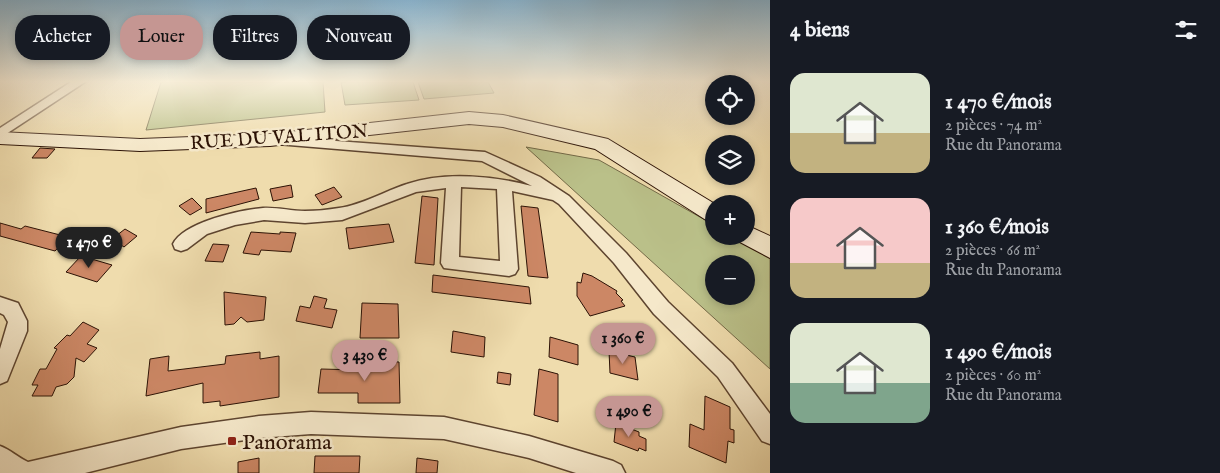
<!DOCTYPE html>
<html lang="fr">
<head>
<meta charset="utf-8">
<style>
	:root { --surface:#171b24; --page:#242831; --text:#f1f3f6; --muted:#9ea1a6; --accent:#c59692 }
	body { margin:0; font-family:"IM FELL English",serif; background:var(--page); color:var(--text); height:100vh; display:flex; flex-direction:column; font-size:19px; white-space:nowrap }
	* { box-sizing:border-box; margin:0 }
	p { font-size:16px; color:var(--muted) }
	.icon { flex:none; width:28px; height:28px; fill:none; stroke:currentColor; stroke-width:2; stroke-linecap:round; stroke-linejoin:round }
	.map { position:relative; flex:1; overflow:hidden }
	.details { display:flex; flex-direction:column; background:var(--surface); width:450px }
	.details>* { flex:none }
	.guide { position:absolute; left:15px; top:15px; width:475px; height:45px; display:flex; gap:10px }
	.buttons { position:absolute; left:705px; top:75px; display:grid; gap:10px }
	.buttons a { display:grid; place-items:center; width:50px; height:50px; border-radius:50%; background:var(--surface); box-shadow:0 2px 8px #0003; font-size:25px }
	.price { position:absolute; translate:-50% -42px; padding:0 11px; border-radius:18px; background:var(--accent); color:#111; font-size:16px; line-height:32px; filter:drop-shadow(0 1px 2px #0008) }
	.price::after { content:''; position:absolute; left:50%; top:30px; width:15px; height:11px; margin-left:-8px; background:inherit; clip-path:polygon(0 0,100% 0,50% 100%) }
	.price.on { background:#222; color:#fff }
	ul { padding:0; list-style:none }
	li { display:flex; align-items:center; gap:15px; height:125px; padding:0 20px }
	li span { display:grid; place-items:center; flex:none; width:140px; height:100px; border-radius:15px; color:#555 }
	li>.icon { margin-inline-start:auto }
	span .icon { width:60px; height:60px; fill:#fffc; stroke-width:1 }
	li b { font-size:21px }
	h2 { display:flex; justify-content:space-between; align-items:center; height:60px; padding:0 20px; font-size:21px }
	.pill { padding:0 18px; border-radius:20px; background:var(--surface); box-shadow:0 2px 8px #0003; font-size:18px; line-height:45px }
	.pill.on { background:var(--accent); color:#111 }
	main { display:flex; flex:1; min-height:0 }
	.map>svg:first-child { display:block }
</style>
</head>
<body>
<main>
<div class="map">
<svg width="770" height="473" viewBox="0 0 770 473">
	<rect width="100%" height="100%" fill="#efdcad"/>
	<filter id="stains"><feTurbulence type="fractalNoise" baseFrequency=".004" numOctaves="4"/><feColorMatrix values="0 0 0 0 .2 0 0 0 0 .09 0 0 0 0 .02 0 0 0 .5 -.17"/></filter>
	<radialGradient id="worn" r=".72"><stop offset=".6" stop-color="#630" stop-opacity="0"/><stop offset="1" stop-color="#630" stop-opacity=".3"/></radialGradient>
	<g fill="#bac089" stroke="#736947" fill-rule="evenodd">
		<polygon points="161,82 323,82 325,112 146,130"/>
		<polygon points="341,82 413,82 419,100 345,105"/>
		<polygon points="418,82 488,82 494,93 424,99"/>
		<path d="M526,147L599,160L714,225V236H734L770,257V369ZM714,264H746V296H714Z"/>
	</g>
	<g fill="#cc8765" stroke="#2c1205">
		<polygon points="40,148 55,149 47,158 32,158"/>
		<polygon points="291,185 293,197 273,201 270,189"/>
		<polygon points="334,187 342,197 322,205 315,195"/>
		<polygon points="256,188 259,199 206,213 206,199"/>
		<polygon points="422,196 438,198 434,265 415,263"/>
		<polygon points="192,198 202,208 190,215 179,206"/>
		<polygon points="521,206 538,208 548,278 528,276"/>
		<polygon points="0,223 21,229 25,226 68,237 55,251 0,236"/>
		<polygon points="389,224 394,242 349,249 346,228"/>
		<polygon points="125,229 137,236 124,247 112,239"/>
		<polygon points="251,232 280,234 280,232 296,233 291,252 261,250 259,255 243,253"/>
		<polygon points="213,244 229,245 223,262 205,261"/>
		<polygon points="81,256 95,260 112,265 97,282 66,272"/>
		<polygon points="583,273 592,276 617,291 616,293 623,300 621,301 625,306 590,316 577,296 577,282 581,283"/>
		<polygon points="433,275 529,287 531,304 432,292"/>
		<polygon points="224,292 266,297 264,320 247,322 241,317 234,324 225,325"/>
		<polygon points="314,296 327,299 324,308 337,310 332,328 296,321 300,306 310,308"/>
		<polygon points="362,303 398,304 399,338 360,338"/>
		<polygon points="83,322 99,330 87,344 97,348 84,362 76,358 74,377 67,384 56,387 52,396 32,396 38,385 32,385 40,369 46,369 57,349 54,348 67,335 70,336"/>
		<polygon points="453,331 485,337 484,357 451,352"/>
		<polygon points="550,337 578,345 578,365 549,357"/>
		<polygon points="609,351 635,357 638,380 610,373"/>
		<polygon points="260,352 260,359 279,356 279,397 220,406 220,401 203,403 203,383 146,396 150,359 169,356 168,371 225,364 226,356"/>
		<polygon points="359,361 399,362 400,403 358,403 358,393 318,393 321,369 359,370"/>
		<polygon points="539,369 558,374 558,422 534,415"/>
		<polygon points="498,372 511,374 510,385 497,383"/>
		<polygon points="705,396 730,407 730,429 734,430 734,443 728,441 726,463 689,447 690,424 704,430"/>
		<polygon points="616,423 639,432 639,436 646,439 646,451 639,448 638,451 614,442"/>
		<polygon points="315,456 360,456 359,473 314,473"/>
		<polygon points="259,458 259,473 238,473 238,462"/>
		<polygon points="417,458 438,461 437,473 416,473"/>
	</g>
	<g fill="none" stroke-linecap="round" stroke-linejoin="round">
		<g stroke="#5d442f" stroke-width="3">
			<g id="street">
				<polygon points="71,82 85,82 0,138 0,128"/>
				<path d="M282,137L485,152L540,177L569,196L626,253L668,302L732,363L770,414V444L762,441L718,377L654,314L614,263L559,204L553,200L512,191L518,269L515,274L509,276L444,268L441,263L446,188L416,192L342,220L305,223L264,220L235,225L207,234L187,249L181,251L175,249L173,244C184,222 240,210 263,208C276,207 291,211 305,211C316,211 328,210 339,208C362,205 385,191 407,184C444,171 495,176 532,186L482,161L277,144L275,141L277,138ZM461,187L497,189L500,261L459,257Z"/>
				<polygon points="0,297 18,303 27,321 27,331 7,381 0,384 0,349 8,322 4,315 0,313"/>
				<path d="M311,412L444,417L529,436L613,461L621,465L625,473H576L529,458L444,439L311,434L259,438L181,449L85,473H0V446C11,450 17,457 28,462L181,427L259,416Z"/>
			</g>
		</g>
		<g stroke="#2c1205" stroke-width="2">
			<g id="secondary">
				<polygon points="469,112 503,115 608,139 715,204 714,223 706,220 595,149 503,127 469,124 270,146 140,151 0,144 0,132 140,139 270,134"/>
				<polygon points="746,225 770,236 770,258 738,241 735,236 746,236"/>
			</g>
		</g>
		<use href="#street" fill="#f5e8ca" fill-rule="evenodd"/>
		<use href="#secondary" fill="#f5e8ca" fill-rule="evenodd"/>
	</g>
	<linearGradient id="sky" x2="0" y2="1"><stop stop-color="#89b6d3"/><stop offset="0.55" stop-color="#f8efda"/><stop offset="1" stop-color="#f8efda" stop-opacity="0"/></linearGradient>
	<rect width="770" height="148" fill="url(#sky)"/>
	<rect fill="#8f2418" stroke="#f5e8ca" stroke-width="2" x="227" y="436" width="10" height="10" rx="2.5"/>
	<g text-anchor="middle" stroke-width="5" stroke-linejoin="round" paint-order="stroke">
		<g font-size="19" fill="#2c1205" stroke="#f5e8ca">
			<text transform="translate(279 136) rotate(-4)" y="7">RUE DU VAL ITON</text>
		</g>
		<g font-size="22" fill="#2c1205" stroke="#f5e8ca" text-anchor="start">
			<text x="242" y="449">Panorama</text>
		</g>
	</g>
	<rect width="100%" height="100%" filter="url(#stains)"/>
	<rect width="100%" height="100%" fill="url(#worn)"/>
</svg>
<div class="buttons">
<a><svg class="icon" aria-label="locate" viewBox="0 0 24 24"><circle cx="12" cy="12" r="6"/><path d="M12 2v4M12 18v4M2 12h4M18 12h4"/></svg></a>
<a><svg class="icon" aria-label="layers" viewBox="0 0 24 24"><path d="M12 4l9 5-9 5-9-5zM3 14l9 5 9-5"/></svg></a>
<a>+</a>
<a>−</a>
</div>
<b class="price on" style="left:89px;top:269px">1 470 €</b>
<b class="price" style="left:623px;top:365px">1 360 €</b>
<b class="price" style="left:365px;top:382px">3 430 €</b>
<b class="price" style="left:629px;top:438px">1 490 €</b>
<div class="guide">
<a class="pill">Acheter</a>
<a class="pill on">Louer</a>
<a class="pill">Filtres</a>
<a class="pill">Nouveau</a>
</div>
</div>
<section class="details">
<h2>4 biens<svg class="icon" aria-label="filters" viewBox="0 0 24 24"><path d="M4 7h16M4 17h16"/><circle cx="9" cy="7" r="2"/><circle cx="15" cy="17" r="2"/></svg></h2>
<ul>
<li><span style="background:linear-gradient(#dfe7d0 60%,#c2b280 0)"><svg class="icon" aria-label="home" viewBox="0 0 24 24"><path d="M3 11l9-7 9 7M6 9v11h12V9"/></svg></span><div><b>1 470 €/mois</b><p>2 pièces · 74 m²</p><p>Rue du Panorama</p></div></li>
<li><span style="background:linear-gradient(#f6c9c9 65%,#c2b280 0)"><svg class="icon" aria-label="home" viewBox="0 0 24 24"><path d="M3 11l9-7 9 7M6 9v11h12V9"/></svg></span><div><b>1 360 €/mois</b><p>2 pièces · 66 m²</p><p>Rue du Panorama</p></div></li>
<li><span style="background:linear-gradient(#dfe7d0 60%,#7fa58c 0)"><svg class="icon" aria-label="home" viewBox="0 0 24 24"><path d="M3 11l9-7 9 7M6 9v11h12V9"/></svg></span><div><b>1 490 €/mois</b><p>2 pièces · 60 m²</p><p>Rue du Panorama</p></div></li>
</ul>
</section>
</main>
</body>
</html>
